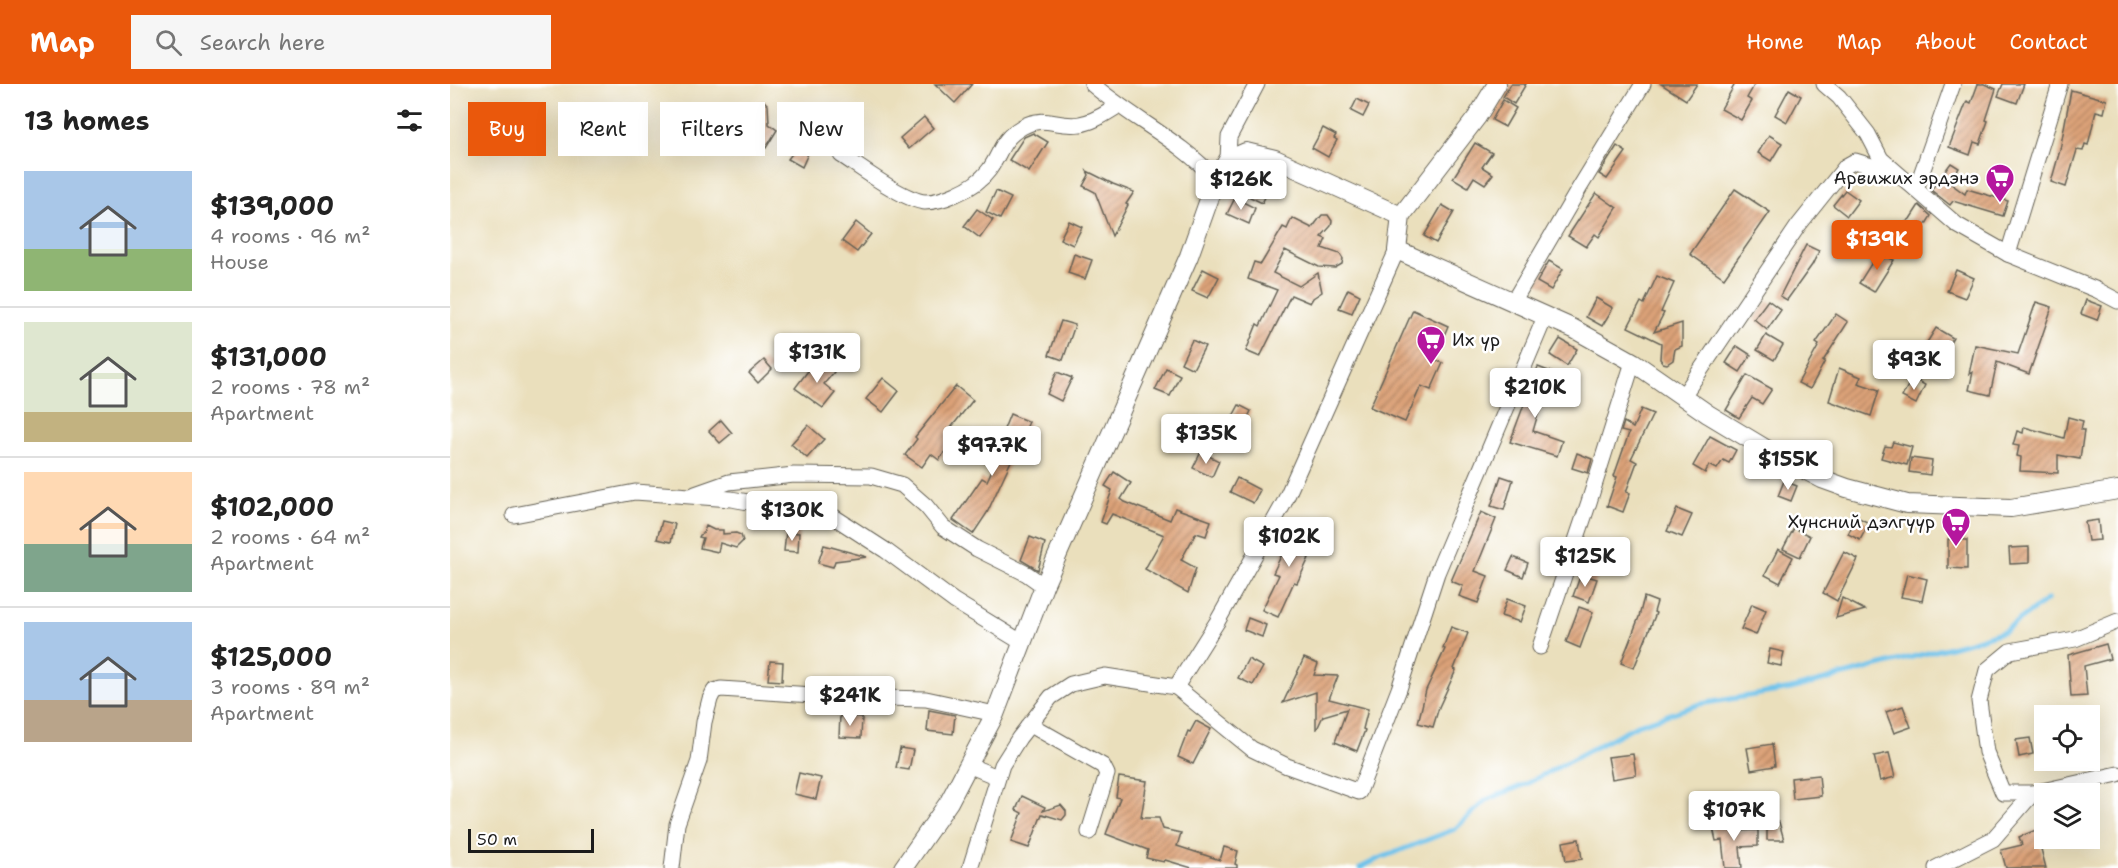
<!DOCTYPE html>
<html lang="en">
<head>
<meta charset="utf-8">
<style>
	:root { --surface:#fff; --page:#f6f6f6; --text:#222; --muted:#767676; --line:#e0e0e0; --accent:#ea580c }
	body { margin:0; font-family:"Shantell Sans",sans-serif; background:var(--page); color:var(--text); height:100vh; display:flex; flex-direction:column; font-size:22px; white-space:nowrap }
	* { box-sizing:border-box; margin:0 }
	p { font-size:20px; color:var(--muted) }
	.icon { flex:none; width:33px; height:33px; fill:none; stroke:currentColor; stroke-width:2; stroke-linecap:round; stroke-linejoin:round }
	.map { position:relative; flex:1; overflow:hidden }
	.panel { display:flex; flex-direction:column; background:var(--surface); width:450px }
	.panel>* { flex:none }
	.hud { position:absolute; left:18px; top:18px; width:570px; height:54px; display:flex; gap:12px }
	.buttons { position:absolute; left:1584px; top:621px; display:grid; gap:12px }
	.buttons a { display:grid; place-items:center; width:66px; height:66px; border-radius:0px; background:var(--surface); box-shadow:0 6px 24px #0002; font-size:30px }
	.scale { position:absolute; left:18px; bottom:15px; width:126px; box-sizing:border-box; padding-left:6px; border:3px solid #1c1c1c; border-top:0; font-size:16px; line-height:21px; white-space:nowrap; color:#1c1c1c; -webkit-text-stroke:4px #fff; paint-order:stroke }
	.price { position:absolute; translate:-50% -51px; padding:0 14px; border-radius:6px; background:#fff; color:#222; font-size:20px; line-height:39px; filter:drop-shadow(0 2px 3px #0008) }
	.price::after { content:''; position:absolute; left:50%; top:36px; width:18px; height:14px; margin-left:-9px; background:inherit; clip-path:polygon(0 0,100% 0,50% 100%) }
	.price.selected { background:var(--accent); color:#fff }
	ul { padding:0; list-style:none }
	li { display:flex; align-items:center; gap:18px; height:150px; padding:0 24px }
	li+li { border-top:2px solid var(--line) }
	li span { display:grid; place-items:center; flex:none; width:168px; height:120px; border-radius:0px; color:#555 }
	li>.icon { margin-inline-start:auto }
	span .icon { width:72px; height:72px; fill:#fffc; stroke-width:1 }
	li b { font-size:26px }
	h2 { display:flex; justify-content:space-between; align-items:center; height:72px; padding:0 24px; font-size:26px }
	.chip { padding:0 21px; border-radius:0px; background:var(--surface); box-shadow:0 6px 24px #0002; font-size:21px; line-height:54px }
	.chip.selected { background:var(--accent); color:#fff }
	header { display:flex; align-items:center; gap:36px; box-sizing:border-box; height:84px; padding:0 30px; background:var(--accent); color:#fff }
	header strong { font-size:28px }
	nav { display:flex; gap:33px; margin-inline-start:auto; font-size:21px }
	.search { width:420px; height:54px; background:var(--page); display:flex; align-items:center; gap:15px; box-sizing:border-box; padding:0 21px; border-radius:0px; color:var(--muted); font-size:22px }
	main { display:flex; flex:1; min-height:0 }
	.map>svg:first-child { display:block }
</style>
</head>
<body>
<header>
<strong>Map</strong>
<div class="search"><svg class="icon" aria-label="search" viewBox="0 0 24 24"><circle cx="10" cy="10" r="6"/><path d="M15 15l6 6"/></svg>Search here</div>
<nav><a>Home</a><a>Map</a><a>About</a><a>Contact</a></nav>
</header>
<main>
<section class="panel">
<h2>13 homes<svg class="icon" aria-label="filters" viewBox="0 0 24 24"><path d="M4 7h16M4 17h16"/><circle cx="9" cy="7" r="2"/><circle cx="15" cy="17" r="2"/></svg></h2>
<ul>
<li><span style="background:linear-gradient(#a9c7e8 65%,#8fb573 0)"><svg class="icon" aria-label="home" viewBox="0 0 24 24"><path d="M3 11l9-7 9 7M6 9v11h12V9"/></svg></span><div><b>$139,000</b><p>4 rooms · 96 m²</p><p>House</p></div></li>
<li><span style="background:linear-gradient(#dfe7d0 75%,#c2b280 0)"><svg class="icon" aria-label="home" viewBox="0 0 24 24"><path d="M3 11l9-7 9 7M6 9v11h12V9"/></svg></span><div><b>$131,000</b><p>2 rooms · 78 m²</p><p>Apartment</p></div></li>
<li><span style="background:linear-gradient(#ffd9b3 60%,#7fa58c 0)"><svg class="icon" aria-label="home" viewBox="0 0 24 24"><path d="M3 11l9-7 9 7M6 9v11h12V9"/></svg></span><div><b>$102,000</b><p>2 rooms · 64 m²</p><p>Apartment</p></div></li>
<li><span style="background:linear-gradient(#a9c7e8 65%,#b9a48a 0)"><svg class="icon" aria-label="home" viewBox="0 0 24 24"><path d="M3 11l9-7 9 7M6 9v11h12V9"/></svg></span><div><b>$125,000</b><p>3 rooms · 89 m²</p><p>Apartment</p></div></li>
</ul>
</section>
<div class="map">
<svg width="1668" height="784" viewBox="0 0 1668 784">
	<defs>
		<pattern id="building-hatch" width="6" height="6" patternUnits="userSpaceOnUse" patternTransform="scale(1.5)"><rect width="6" height="6" fill="#dca278"/><path d="M-1 1l2-2M0 6l6-6M5 7l2-2" fill="none" stroke="#b28362"/></pattern>
	</defs>
	<rect width="100%" height="100%" fill="#fff"/>
	<filter id="ink" filterUnits="userSpaceOnUse"><feTurbulence type="fractalNoise" baseFrequency=".0167" numOctaves="2"/><feDisplacementMap in="SourceGraphic" scale="12" xChannelSelector="R" yChannelSelector="G"/><feConvolveMatrix kernelMatrix="1 2 1 2 8 2 1 2 1" color-interpolation-filters="sRGB"/></filter>
	<filter id="wash" filterUnits="userSpaceOnUse"><feTurbulence type="fractalNoise" baseFrequency=".008" numOctaves="4" result="noise"/><feDisplacementMap in="SourceGraphic" scale="24" xChannelSelector="R" yChannelSelector="G"/><feGaussianBlur stdDeviation="1.35" result="paint"/><feColorMatrix in="noise" values="0 0 0 0 0 0 0 0 0 0 0 0 0 0 0 0 0 1.4 0 .05"/><feComposite in="paint" operator="in"/></filter>
	<g filter="url(#wash)">
		<rect width="100%" height="100%" fill="#eadfbc"/>
		<g fill="none" stroke-linecap="round" stroke-linejoin="round">
			<polyline stroke="#6ec2eb" stroke-width="5" points="910,784 928,775 1005,745 1036,716 1076,700 1187,641 1250,620 1341,605 1523,557 1554,547 1598,515"/>
		</g>
		<g id="blocks">
			<g fill="url(#building-hatch)">
				<polygon points="485,0 522,0 505,19"/>
				<polygon points="1061,0 1076,0 1064,20 1053,13"/>
				<polygon points="1211,0 1247,0 1236,16"/>
				<polygon points="1285,0 1305,0 1297,14 1302,17 1291,36 1271,25"/>
				<polygon points="1528,0 1534,0 1546,5 1536,36 1538,37 1530,60 1524,58 1520,71 1499,63 1517,17 1521,19"/>
				<polygon points="1553,0 1574,0 1567,19 1548,12"/>
				<polygon points="1339,5 1351,12 1337,38 1325,31"/>
				<polygon points="1621,6 1657,16 1654,29 1646,27 1638,61 1635,60 1633,67 1627,66 1616,103 1601,98 1610,66"/>
				<polygon points="907,15 919,21 913,33 901,27"/>
				<polygon points="1053,16 1066,24 1055,43 1042,36"/>
				<polygon points="309,17 314,17 318,21 319,40 327,46 316,64 302,55 313,37 304,27 305,21"/>
				<polygon points="474,33 483,44 459,65 450,54"/>
				<polygon points="873,44 886,51 884,54 887,56 878,73 862,64"/>
				<polygon points="583,49 598,58 579,88 559,76 574,53"/>
				<polygon points="1319,51 1332,59 1321,77 1308,69"/>
				<polygon points="350,59 360,65 352,83 338,75"/>
				<polygon points="1025,59 1042,69 1032,83 1043,90 1035,100 1024,93 1018,103 1003,94"/>
				<polygon points="1167,62 1176,68 1157,95 1149,90"/>
				<polygon points="1501,79 1509,84 1500,99 1515,110 1517,105 1558,117 1553,132 1503,117 1500,121 1481,106"/>
				<polygon points="637,87 663,100 684,108 676,120 678,121 662,152 645,108 633,102 639,91"/>
				<polygon points="812,88 825,94 812,119 800,113"/>
				<polygon points="1285,105 1320,128 1274,194 1240,170"/>
				<polygon points="1395,106 1409,116 1397,132 1383,121"/>
				<polygon points="546,107 561,114 550,135 536,128"/>
				<polygon points="1146,109 1167,124 1149,153 1145,150 1136,163 1118,152"/>
				<polygon points="785,114 805,124 799,140 777,130"/>
				<polygon points="992,121 1004,128 986,159 974,152"/>
				<polygon points="1469,121 1481,132 1476,140 1473,139 1447,161 1452,150 1437,152 1460,135"/>
				<polygon points="527,125 543,136 530,154 514,142"/>
				<polygon points="872,131 878,131 882,137 881,142 871,153 876,155 872,164 890,170 893,175 892,180 885,184 869,183 835,166 823,189 849,202 868,189 872,208 863,214 860,219 841,211 810,273 796,267 807,240 810,242 827,206 798,195 804,178 811,180 833,143 837,145 842,134 862,144"/>
				<polygon points="619,137 632,143 623,161 610,155"/>
				<polygon points="406,138 421,150 407,168 392,157"/>
				<polygon points="1356,161 1369,167 1362,181 1337,216 1330,212"/>
				<polygon points="1433,161 1437,173 1444,176 1424,208 1409,199"/>
				<polygon points="624,170 642,176 635,195 618,189"/>
				<polygon points="1099,177 1113,185 1101,206 1087,198"/>
				<polygon points="753,185 769,193 758,214 742,207"/>
				<polygon points="1506,186 1524,194 1515,214 1497,207"/>
				<polygon points="1207,192 1224,199 1211,228 1214,229 1204,248 1232,239 1232,262 1225,265 1223,276 1217,280 1213,279 1210,275 1211,259 1178,243 1191,218 1194,220"/>
				<polygon points="898,205 910,211 902,229 889,224"/>
				<polygon points="1146,214 1163,224 1152,242 1136,233"/>
				<polygon points="1318,216 1331,226 1317,246 1304,235"/>
				<polygon points="1636,216 1652,222 1647,236 1631,230"/>
				<polygon points="1586,218 1602,223 1579,290 1547,278 1540,311 1519,306 1523,288 1519,290 1525,261 1568,270"/>
				<polygon points="963,226 998,242 984,275 993,279 981,306 971,302 955,338 920,323"/>
				<polygon points="1386,230 1398,238 1373,277 1375,277 1360,305 1348,299 1369,261 1366,259"/>
				<polygon points="611,237 625,241 613,276 599,271"/>
				<polygon points="1486,244 1503,254 1493,270 1476,260"/>
				<polygon points="1316,251 1333,261 1324,276 1307,266"/>
				<polygon points="1110,255 1127,265 1117,282 1100,271"/>
				<polygon points="742,256 755,262 743,285 731,279"/>
				<polygon points="1287,262 1301,271 1290,288 1276,279"/>
				<polygon points="367,275 384,288 374,300 385,309 373,324 345,304"/>
				<polygon points="314,276 322,285 308,299 299,289"/>
				<polygon points="1088,283 1101,288 1088,322 1090,323 1083,347 1112,357 1107,372 1060,358"/>
				<polygon points="716,284 730,291 720,312 705,306"/>
				<polygon points="1389,284 1411,293 1408,299 1429,306 1421,332 1379,317"/>
				<polygon points="607,288 622,294 611,317 597,310"/>
				<polygon points="1297,291 1322,305 1312,320 1302,314 1289,334 1276,326"/>
				<polygon points="433,294 449,307 433,328 416,315"/>
				<polygon points="1462,294 1475,301 1466,320 1452,313"/>
				<polygon points="506,302 523,316 496,350 527,365 523,375 497,365 489,376 481,370 472,383 455,371 467,355 465,353"/>
				<polygon points="789,321 801,327 787,356 774,349"/>
				<polygon points="1191,325 1203,330 1181,375 1187,378 1176,408 1180,409 1173,428 1157,422 1167,393 1164,392 1179,349 1171,347 1174,338 1183,344"/>
				<polygon points="560,330 579,338 537,429 523,450 503,436 532,394 537,397 553,362 548,360"/>
				<polygon points="1618,333 1633,337 1631,346 1634,346 1630,375 1608,371 1608,389 1570,387 1571,373 1567,372 1569,362 1563,361 1567,347 1573,349 1574,343 1614,354"/>
				<polygon points="271,336 282,349 270,359 259,347"/>
				<polygon points="358,341 374,355 357,374 341,360"/>
				<polygon points="1260,352 1286,366 1279,379 1273,376 1267,385 1259,381 1255,389 1243,382"/>
				<polygon points="1443,358 1462,363 1457,381 1431,374 1435,362 1441,363"/>
				<polygon points="751,368 769,377 762,393 743,384"/>
				<polygon points="1127,369 1142,375 1138,389 1122,384"/>
				<polygon points="1461,374 1482,377 1480,391 1459,388"/>
				<polygon points="664,388 681,399 671,415 675,418 720,436 725,424 761,437 756,452 746,449 731,476 746,484 738,509 695,485 714,451 662,430 656,440 651,438 662,406 655,402"/>
				<polygon points="1051,392 1063,396 1054,426 1041,422"/>
				<polygon points="787,394 810,406 803,419 780,408"/>
				<polygon points="1334,397 1347,402 1341,417 1328,412"/>
				<polygon points="1227,425 1242,431 1232,453 1217,447"/>
				<polygon points="1031,428 1046,435 1025,487 1038,492 1028,519 1009,512 1013,502 1001,497"/>
				<polygon points="1407,433 1419,439 1410,456 1398,450"/>
				<polygon points="1648,436 1650,456 1638,457 1635,438"/>
				<polygon points="212,437 225,440 221,458 207,455"/>
				<polygon points="839,441 864,452 855,472 859,474 847,499 844,498 828,533 812,526 829,491 823,489 838,457 832,454"/>
				<polygon points="256,442 264,446 273,446 273,450 286,449 291,451 293,457 286,464 270,459 268,468 250,464 253,454 249,453 250,451 253,450"/>
				<polygon points="1344,444 1360,452 1350,473 1333,465"/>
				<polygon points="336,448 349,449 348,468 334,467"/>
				<polygon points="580,453 595,459 588,486 571,476"/>
				<polygon points="1498,455 1517,456 1517,485 1498,484"/>
				<polygon points="374,461 417,473 385,477 383,483 368,479"/>
				<polygon points="1579,463 1579,479 1560,480 1559,464"/>
				<polygon points="1328,465 1343,473 1330,499 1315,491"/>
				<polygon points="1394,468 1408,475 1387,517 1373,509"/>
				<polygon points="1063,473 1078,479 1073,493 1057,486"/>
				<polygon points="1131,490 1147,495 1139,518 1123,512"/>
				<polygon points="1457,490 1477,495 1472,517 1451,513"/>
				<polygon points="1194,513 1207,518 1204,528 1206,529 1184,584 1171,579 1189,533"/>
				<polygon points="1392,514 1415,526 1386,534"/>
				<polygon points="1057,515 1076,522 1070,538 1051,532"/>
				<polygon points="1302,520 1316,526 1306,551 1291,545"/>
				<polygon points="1129,523 1143,528 1130,564 1116,558"/>
				<polygon points="798,534 816,541 812,553 794,546"/>
				<polygon points="1001,543 1018,549 1004,585 1006,586 989,623 983,643 968,639 976,606 995,565 993,564"/>
				<polygon points="1656,560 1660,575 1634,582 1637,612 1621,613 1618,571"/>
				<polygon points="1320,565 1334,568 1331,582 1317,579"/>
				<polygon points="854,574 868,580 864,591 888,592 879,615 918,625 913,645 915,646 907,667 885,658 897,625 873,632 867,645 866,645 866,608 833,619"/>
				<polygon points="798,575 813,583 803,601 788,594"/>
				<polygon points="320,577 333,578 332,597 318,596"/>
				<polygon points="1453,622 1461,643 1444,649 1436,628"/>
				<polygon points="479,626 505,631 503,650 477,647"/>
				<polygon points="390,631 412,633 411,654 389,653"/>
				<polygon points="746,637 761,645 743,680 728,673 738,647 740,648"/>
				<polygon points="1580,654 1583,670 1569,673 1566,656"/>
				<polygon points="1322,660 1325,682 1301,686 1297,664"/>
				<polygon points="450,664 463,666 459,686 446,684"/>
				<polygon points="1439,669 1445,693 1430,697 1424,672"/>
				<polygon points="1183,670 1186,691 1162,695 1158,673"/>
				<polygon points="349,689 371,694 366,715 344,710"/>
				<polygon points="1369,691 1371,712 1343,715 1341,694"/>
				<polygon points="669,693 697,697 691,734 709,734 713,745 731,749 727,762 770,776 774,763 788,767 785,780 787,781 787,784 742,784 715,776 714,778 696,774 698,766 656,750 670,714 666,713"/>
				<polygon points="572,712 595,723 593,727 611,721 616,727 616,731 612,736 592,730 579,764 561,758 572,729 566,726"/>
				<polygon points="1279,735 1282,747 1308,746 1308,762 1290,763 1292,784 1275,784 1272,756 1266,757 1262,739"/>
				<polygon points="1329,738 1334,756 1317,756 1317,740"/>
				<polygon points="1586,746 1596,784 1556,784 1551,766 1572,761 1569,753"/>
				<polygon points="1129,755 1132,775 1116,777 1113,758"/>
			</g>
		</g>
	</g>
	<g filter="url(#ink)">
		<use href="#blocks" fill-opacity="0" stroke="#646054" stroke-width="1.5"/>
		<g fill="none" stroke-linecap="round" stroke-linejoin="round">
			<g stroke="#646054" stroke-width="17">
				<g id="minor">
					<path d="M642,0C682,35 730,56 766,96"/>
					<polyline points="1374,0 1389,13 1418,50 1431,75 1507,141 1558,170 1647,206 1668,217"/>
					<path d="M391,71C410,83 453,116 475,118C485,118 497,114 506,110C518,105 531,97 539,86C552,68 550,56 572,43C594,30 607,44 630,40C644,38 656,29 668,22"/>
					<polyline points="778,76 779,53 807,0"/>
					<polyline points="1466,105 1503,0"/>
					<polyline points="947,166 834,419 767,538 726,603 802,665 837,682 909,708 949,605 987,489 1095,233"/>
					<polyline points="1558,170 1610,0"/>
					<polyline points="1063,218 1130,103 1193,0"/>
					<polyline points="1233,312 1348,142 1396,82 1405,77 1441,88"/>
					<polyline points="245,410 279,398 344,391 421,392 452,401 476,422 493,443 527,465 577,490 594,502"/>
					<polyline points="64,431 185,408 281,415 384,433 435,466 504,517 573,559"/>
					<polyline points="1668,537 1625,555 1560,567 1537,586 1529,617 1536,668 1553,709 1583,709 1668,690"/>
					<polyline points="1090,563 1139,418 1183,278"/>
					<polyline points="579,640 653,682 657,690 639,748"/>
					<polyline points="518,681 547,693"/>
					<polyline points="222,784 227,740 249,677 254,638 260,615 264,607 271,605 393,613 476,615 545,630"/>
					<polyline points="520,784 552,681 569,654 601,613 621,600 655,592 726,603"/>
					<polyline points="1486,784 1543,755 1583,709"/>
				</g>
			</g>
			<g stroke="#646054" stroke-width="20">
				<g id="tertiary">
					<polyline points="1047,0 1027,33 951,132 947,166 1124,245 1183,278 1258,330 1326,371 1372,395 1397,404 1457,420 1561,424 1668,406"/>
					<polyline points="453,784 499,718 545,630 594,502 739,172 766,96 778,76 796,68 825,75 951,132"/>
				</g>
			</g>
			<use href="#minor" stroke="#fff" stroke-width="15"/>
			<use href="#tertiary" stroke="#fff" stroke-width="18"/>
		</g>
	</g>
	<defs>
		<g id="supermarket-pin" transform="scale(1.5)"><path d="M0 17L-7.5 6A9.5 9.5 0 1 1 7.5 6Z" fill="#b5179e" stroke="#fff"/><path d="M-6-5.5h2.5l.6 2H6L4.5 2H-2.5L-4.4-4H-6ZM-1.5 3.2a1.3 1.3 0 1 0 .1 0ZM3 3.2a1.3 1.3 0 1 0 .1 0Z" fill="#fff"/></g>
	</defs>
	<g fill-rule="evenodd">
		<use href="#supermarket-pin" x="1550" y="94"/>
		<use href="#supermarket-pin" x="981" y="256"/>
		<use href="#supermarket-pin" x="1506" y="438"/>
	</g>
	<g text-anchor="middle" stroke-width="5" stroke-linejoin="round" paint-order="stroke">
		<g font-size="18" fill="#1c1c1c" stroke="#fff" text-anchor="end">
			<text x="1529" y="100">Арвижих эрдэнэ</text>
			<text x="1002" y="262" text-anchor="start">Их үр</text>
			<text x="1485" y="444">Хүнсний дэлгүүр</text>
		</g>
	</g>
</svg>
<div class="buttons">
<a><svg class="icon" aria-label="locate" viewBox="0 0 24 24"><circle cx="12" cy="12" r="6"/><path d="M12 2v4M12 18v4M2 12h4M18 12h4"/></svg></a>
<a><svg class="icon" aria-label="layers" viewBox="0 0 24 24"><path d="M12 4l9 5-9 5-9-5zM3 14l9 5 9-5"/></svg></a>
</div>
<div class="scale">50 m</div>
<b class="price" style="left:791px;top:127px">$126K</b>
<b class="price selected" style="left:1427px;top:187px">$139K</b>
<b class="price" style="left:367px;top:300px">$131K</b>
<b class="price" style="left:1464px;top:307px">$93K</b>
<b class="price" style="left:1085px;top:335px">$210K</b>
<b class="price" style="left:756px;top:381px">$135K</b>
<b class="price" style="left:542px;top:393px">$97.7K</b>
<b class="price" style="left:1338px;top:407px">$155K</b>
<b class="price" style="left:342px;top:458px">$130K</b>
<b class="price" style="left:839px;top:484px">$102K</b>
<b class="price" style="left:1135px;top:504px">$125K</b>
<b class="price" style="left:400px;top:643px">$241K</b>
<b class="price" style="left:1284px;top:758px">$107K</b>
<div class="hud">
<a class="chip selected">Buy</a>
<a class="chip">Rent</a>
<a class="chip">Filters</a>
<a class="chip">New</a>
</div>
</div>
</main>
</body>
</html>
